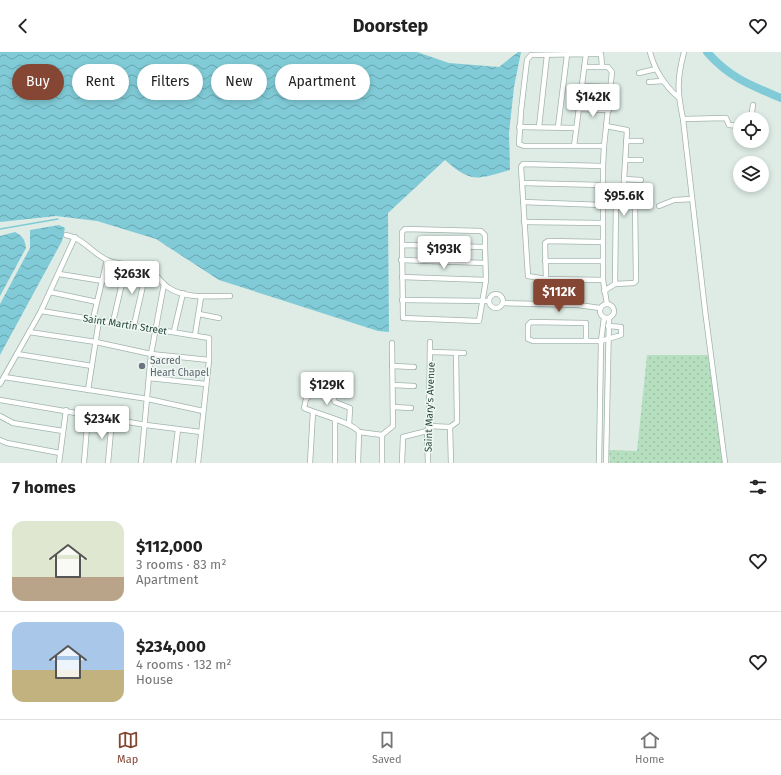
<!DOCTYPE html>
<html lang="en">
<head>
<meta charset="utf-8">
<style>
	:root { --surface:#fff; --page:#f6f6f6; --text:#222; --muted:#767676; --line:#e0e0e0; --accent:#854634 }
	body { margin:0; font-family:"Fira Sans",sans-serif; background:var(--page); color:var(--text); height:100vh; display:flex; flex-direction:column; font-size:15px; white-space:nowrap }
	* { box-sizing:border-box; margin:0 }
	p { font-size:13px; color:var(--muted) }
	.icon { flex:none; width:22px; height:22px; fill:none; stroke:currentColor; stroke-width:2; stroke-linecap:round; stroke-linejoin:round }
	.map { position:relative; height:411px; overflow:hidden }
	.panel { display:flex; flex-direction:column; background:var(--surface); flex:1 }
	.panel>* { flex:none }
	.hud { position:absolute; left:12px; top:12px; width:400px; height:36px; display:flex; gap:8px }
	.buttons { position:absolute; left:733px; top:60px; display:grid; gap:8px }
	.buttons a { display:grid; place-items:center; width:36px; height:36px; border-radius:50%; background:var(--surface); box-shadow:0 2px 6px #0003; font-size:20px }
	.price { position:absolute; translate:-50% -34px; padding:0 9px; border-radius:4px; background:#fff; color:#222; font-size:13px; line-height:26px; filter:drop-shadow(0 1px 2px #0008) }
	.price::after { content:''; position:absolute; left:50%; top:24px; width:12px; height:9px; margin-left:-6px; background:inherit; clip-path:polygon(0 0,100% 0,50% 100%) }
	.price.selected { background:var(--accent); color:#fff }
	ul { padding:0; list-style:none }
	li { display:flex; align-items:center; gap:12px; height:100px; padding:0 12px }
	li+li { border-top:1px solid var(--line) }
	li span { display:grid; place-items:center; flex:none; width:112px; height:80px; border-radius:12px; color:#555 }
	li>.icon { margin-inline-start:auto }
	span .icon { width:48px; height:48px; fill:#fffc; stroke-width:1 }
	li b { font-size:17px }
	h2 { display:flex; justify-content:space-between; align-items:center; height:48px; padding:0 12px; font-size:17px }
	.chip { padding:0 14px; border-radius:18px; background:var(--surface); box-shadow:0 2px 6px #0003; font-size:14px; line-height:36px }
	.chip.selected { background:var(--accent); color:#fff }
	header { display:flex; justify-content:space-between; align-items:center; height:52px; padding:0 12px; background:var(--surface); font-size:18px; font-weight:700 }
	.tabs { display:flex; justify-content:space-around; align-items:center; height:56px; border-top:1px solid var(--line); background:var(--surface); font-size:11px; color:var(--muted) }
	.tabs a { display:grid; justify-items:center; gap:2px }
	.tabs .selected { color:var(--accent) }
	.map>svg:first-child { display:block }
</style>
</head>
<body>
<header><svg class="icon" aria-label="back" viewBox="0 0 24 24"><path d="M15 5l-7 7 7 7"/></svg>Doorstep<svg class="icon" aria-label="heart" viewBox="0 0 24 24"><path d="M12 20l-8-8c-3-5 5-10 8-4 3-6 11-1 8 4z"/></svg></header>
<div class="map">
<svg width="781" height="411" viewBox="0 0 781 411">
	<defs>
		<pattern id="grass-dots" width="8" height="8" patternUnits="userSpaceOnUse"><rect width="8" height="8" fill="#b5dfbf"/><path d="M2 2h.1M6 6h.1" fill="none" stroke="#9bc0a5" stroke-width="1.8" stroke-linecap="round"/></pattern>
		<pattern id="water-waves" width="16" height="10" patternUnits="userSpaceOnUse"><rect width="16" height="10" fill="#80cbd7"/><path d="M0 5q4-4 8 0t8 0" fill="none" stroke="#68a6af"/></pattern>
	</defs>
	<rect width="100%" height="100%" fill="#deece5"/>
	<polygon fill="url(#grass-dots)" points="647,303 708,303 723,411 610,411 609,398 637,399"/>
	<g fill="url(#water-waves)">
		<path d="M0,0H417L449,11L499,15L518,0H521L514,35L509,81L510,118C477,127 472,132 445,108L388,161L389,280L378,279L219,228L156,187L97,169L56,164L0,170Z"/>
		<polygon points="59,173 65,176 62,189 0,303 0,252 30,196 30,178"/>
		<path d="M15,180C23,184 25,188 26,196L0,244V184Z"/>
	</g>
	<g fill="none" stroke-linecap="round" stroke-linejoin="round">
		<polyline stroke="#80cbd7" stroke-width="1.5" points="0,177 58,167"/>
		<path stroke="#80cbd7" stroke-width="8" d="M707,0C730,26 750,33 781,46"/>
		<g stroke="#a1b4ac" stroke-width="6">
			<g id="street">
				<path d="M650,0C654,17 665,34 678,45"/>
				<path d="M684,0C677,27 677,39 683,67L705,258L725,411"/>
				<polyline points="586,2 601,2 602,14"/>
				<polyline points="584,15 608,15 612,20 604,94"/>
				<polyline points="639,21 656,17"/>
				<polyline points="649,30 663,29"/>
				<polyline points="583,34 611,35"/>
				<polyline points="579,57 609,58"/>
				<polyline points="683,67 726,66 729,73 740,74"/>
				<polyline points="751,67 753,53"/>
				<polyline points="606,74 627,78 623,145"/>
				<polyline points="519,75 576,76"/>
				<polyline points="539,75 547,3"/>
				<polyline points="558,75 567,3"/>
				<polyline points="626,89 641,89"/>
				<polyline points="574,94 586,2 531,3 527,8 521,59 519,92 524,94 604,94 603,114"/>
				<polyline points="625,108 641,108"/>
				<polyline points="624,127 641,128"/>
				<polyline points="522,131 602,133"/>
				<polyline points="523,150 602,153"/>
				<polyline points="659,154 674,148 692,147"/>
				<polyline points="524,170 602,171"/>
				<path d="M66,183C83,186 92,201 107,208C120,214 134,211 146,216C157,220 160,231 169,236C186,247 211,244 230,244"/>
				<polygon points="402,193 485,195 486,228 479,269 403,266"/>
				<polyline points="402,193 402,180 405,177 481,179 485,183 485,195"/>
				<polyline points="401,208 485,211"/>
				<polyline points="545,209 602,209"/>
				<polyline points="59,222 103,229"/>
				<polyline points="402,225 486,228"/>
				<polyline points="546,227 545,191 548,189 602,190"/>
				<polyline points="603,228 546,227 528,224 521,115 523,112 603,114 603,228 607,252"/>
				<polyline points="604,239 615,232 616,150 620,145 633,146 635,149 636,229 634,231 615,232"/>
				<polyline points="50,240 97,250"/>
				<circle cx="496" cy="249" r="7"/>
				<polyline points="402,248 489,249"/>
				<polyline points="503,251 578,253 600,256"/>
				<circle cx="607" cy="259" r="7"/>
				<polyline points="41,259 209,286 209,308 198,411"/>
				<polyline points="199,262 219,266"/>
				<polyline points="93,267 107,208"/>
				<polyline points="113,270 126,214"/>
				<polyline points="134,273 147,216"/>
				<polyline points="174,279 183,241"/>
				<polyline points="29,280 96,290 151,302 209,308"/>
				<polyline points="195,283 201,245"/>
				<polyline points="586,289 586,271 531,270 528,273 528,287 533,289 601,289 621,283 621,275 608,274"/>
				<polyline points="431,300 464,301"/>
				<polyline points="17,302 92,314"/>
				<polyline points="392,314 414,315"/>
				<polyline points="4,325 148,347 203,359"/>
				<polyline points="149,326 206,332"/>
				<polyline points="0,332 41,259 75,185"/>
				<polyline points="393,333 414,334"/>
				<polyline points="88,338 99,268"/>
				<polyline points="0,348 146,373 201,380"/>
				<polyline points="393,355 411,356"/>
				<polyline points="0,364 13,371 63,379"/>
				<path d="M349,373L350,356L335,350L327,332L323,331L306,347L304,356C315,361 354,371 359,380L382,383"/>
				<polyline points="429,374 450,375"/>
				<polyline points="0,388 7,391 60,401"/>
				<polyline points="59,411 66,358"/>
				<polyline points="84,411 88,362"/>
				<polyline points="108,411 112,367"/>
				<polyline points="141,411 151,302 164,232"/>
				<polyline points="174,411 178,377"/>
				<polyline points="310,411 313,360"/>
				<polyline points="335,411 335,368"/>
				<polyline points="358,411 359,380"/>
				<polyline points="382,411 382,383 393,374 392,291"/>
				<polyline points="402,411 403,385 427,379"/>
				<polyline points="428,411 427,379 429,374 430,290"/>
				<polyline points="451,411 450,375 457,370 456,301"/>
				<polyline points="599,411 601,289 604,266"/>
				<polyline points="606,411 609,266"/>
			</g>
		</g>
		<use href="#street" stroke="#fff" stroke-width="4.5"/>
	</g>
	<circle fill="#6b7280" stroke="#eff8f3" stroke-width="1.5" cx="142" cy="314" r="4"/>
	<g text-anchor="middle" stroke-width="3" stroke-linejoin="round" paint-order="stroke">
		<g font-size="10" fill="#1e3d34" stroke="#eff8f3">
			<text transform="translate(125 272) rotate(9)" y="4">Saint Martin Street</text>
			<text transform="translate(429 355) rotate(-88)" y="4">Saint Mary's Avenue</text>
		</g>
		<g font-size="10" fill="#5b616d" stroke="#eff8f3" text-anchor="start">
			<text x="150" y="312">Sacred<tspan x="150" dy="12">Heart Chapel</tspan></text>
		</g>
	</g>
</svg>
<div class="buttons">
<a><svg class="icon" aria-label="locate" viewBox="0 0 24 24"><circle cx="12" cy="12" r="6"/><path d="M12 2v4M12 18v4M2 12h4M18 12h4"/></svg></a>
<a><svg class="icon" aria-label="layers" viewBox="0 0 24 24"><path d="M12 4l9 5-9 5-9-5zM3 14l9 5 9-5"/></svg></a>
</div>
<b class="price" style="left:593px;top:66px">$142K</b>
<b class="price" style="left:624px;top:165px">$95.6K</b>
<b class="price" style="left:444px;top:218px">$193K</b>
<b class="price" style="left:132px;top:243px">$263K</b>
<b class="price selected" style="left:559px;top:261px">$112K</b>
<b class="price" style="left:327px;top:354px">$129K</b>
<b class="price" style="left:102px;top:388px">$234K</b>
<div class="hud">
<a class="chip selected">Buy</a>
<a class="chip">Rent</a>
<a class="chip">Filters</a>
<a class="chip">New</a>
<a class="chip">Apartment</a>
</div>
</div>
<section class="panel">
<h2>7 homes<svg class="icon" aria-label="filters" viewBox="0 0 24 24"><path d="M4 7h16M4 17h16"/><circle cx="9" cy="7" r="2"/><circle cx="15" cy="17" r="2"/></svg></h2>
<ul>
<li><span style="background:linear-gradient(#dfe7d0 70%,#b9a48a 0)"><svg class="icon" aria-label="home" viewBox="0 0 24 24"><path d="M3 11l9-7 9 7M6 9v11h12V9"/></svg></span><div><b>$112,000</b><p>3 rooms · 83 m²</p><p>Apartment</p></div><svg class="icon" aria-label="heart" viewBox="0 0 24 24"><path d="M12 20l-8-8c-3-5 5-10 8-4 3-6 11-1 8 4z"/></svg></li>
<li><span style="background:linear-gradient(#a9c7e8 60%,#c2b280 0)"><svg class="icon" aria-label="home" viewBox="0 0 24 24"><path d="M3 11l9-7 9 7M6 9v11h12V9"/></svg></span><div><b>$234,000</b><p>4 rooms · 132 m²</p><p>House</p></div><svg class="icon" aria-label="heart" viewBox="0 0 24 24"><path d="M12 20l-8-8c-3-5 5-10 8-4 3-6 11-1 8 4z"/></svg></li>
</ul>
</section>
<nav class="tabs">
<a class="selected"><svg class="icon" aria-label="map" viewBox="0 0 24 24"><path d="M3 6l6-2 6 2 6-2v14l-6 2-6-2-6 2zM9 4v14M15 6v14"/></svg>Map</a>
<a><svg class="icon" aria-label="saved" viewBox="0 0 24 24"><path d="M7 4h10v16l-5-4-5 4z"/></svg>Saved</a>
<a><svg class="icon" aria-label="home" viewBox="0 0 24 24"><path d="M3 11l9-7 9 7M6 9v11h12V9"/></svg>Home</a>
</nav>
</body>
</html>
